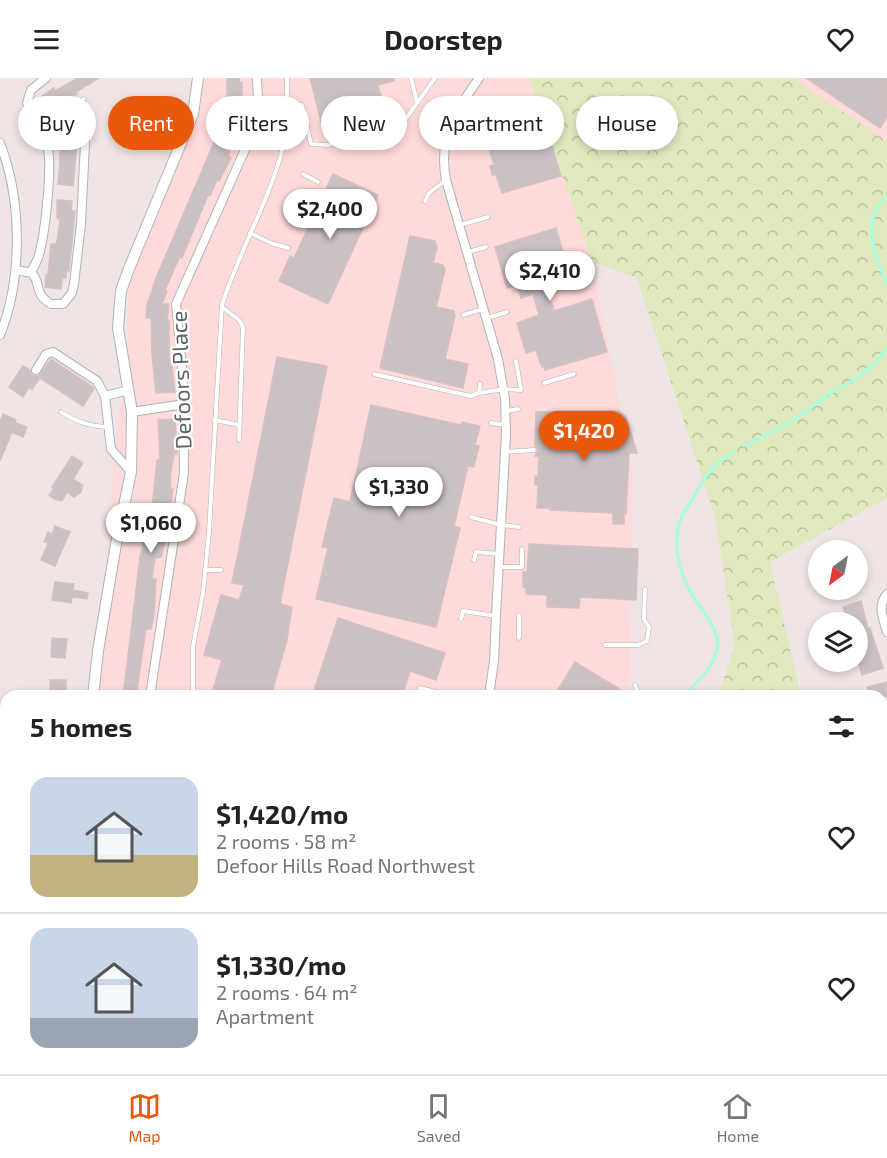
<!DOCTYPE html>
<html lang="en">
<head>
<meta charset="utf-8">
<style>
	:root { --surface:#fff; --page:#f6f6f6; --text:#222; --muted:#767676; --line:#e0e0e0; --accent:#ea580c }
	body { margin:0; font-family:"Exo 2",sans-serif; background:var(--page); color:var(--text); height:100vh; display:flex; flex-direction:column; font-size:22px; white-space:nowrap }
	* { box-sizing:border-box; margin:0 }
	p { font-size:20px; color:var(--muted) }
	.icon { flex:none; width:33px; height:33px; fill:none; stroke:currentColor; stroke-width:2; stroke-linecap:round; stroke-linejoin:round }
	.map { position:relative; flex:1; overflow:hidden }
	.side { position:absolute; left:0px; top:612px; width:888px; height:384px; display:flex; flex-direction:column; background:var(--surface); border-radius:18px 18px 0 0; box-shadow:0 3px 9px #0003 }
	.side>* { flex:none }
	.banner { position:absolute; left:18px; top:18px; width:852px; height:54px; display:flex; gap:12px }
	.needle { width:39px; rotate:212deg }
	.fabs { position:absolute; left:808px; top:462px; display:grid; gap:12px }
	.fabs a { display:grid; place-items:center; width:60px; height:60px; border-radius:50%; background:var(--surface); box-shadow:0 3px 9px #0003; font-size:30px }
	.price { position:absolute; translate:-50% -51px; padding:0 14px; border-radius:21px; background:#fff; color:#222; font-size:20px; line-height:39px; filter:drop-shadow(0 2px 3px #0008) }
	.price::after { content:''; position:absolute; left:50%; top:36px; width:18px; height:14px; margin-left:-9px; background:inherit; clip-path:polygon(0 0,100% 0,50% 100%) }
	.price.on { background:var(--accent); color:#fff }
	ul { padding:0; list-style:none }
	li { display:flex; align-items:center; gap:18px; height:150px; padding:0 30px }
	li+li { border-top:2px solid var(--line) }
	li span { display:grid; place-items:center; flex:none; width:168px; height:120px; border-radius:18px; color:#555 }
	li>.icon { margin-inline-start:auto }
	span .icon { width:72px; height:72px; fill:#fffc; stroke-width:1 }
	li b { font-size:26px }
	h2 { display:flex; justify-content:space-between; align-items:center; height:72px; padding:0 30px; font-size:26px }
	.tag { padding:0 21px; border-radius:27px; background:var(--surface); box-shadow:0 3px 9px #0003; font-size:21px; line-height:54px }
	.tag.on { background:var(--accent); color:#fff }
	header { display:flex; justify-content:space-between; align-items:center; height:78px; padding:0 30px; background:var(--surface); font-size:27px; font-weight:700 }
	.tab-bar { display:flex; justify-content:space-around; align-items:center; height:84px; border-top:2px solid var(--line); background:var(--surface); font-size:16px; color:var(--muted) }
	.tab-bar a { display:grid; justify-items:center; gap:3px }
	.tab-bar .on { color:var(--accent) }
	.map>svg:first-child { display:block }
</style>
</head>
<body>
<header><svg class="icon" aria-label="menu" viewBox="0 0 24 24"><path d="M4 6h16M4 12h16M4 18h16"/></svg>Doorstep<svg class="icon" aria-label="heart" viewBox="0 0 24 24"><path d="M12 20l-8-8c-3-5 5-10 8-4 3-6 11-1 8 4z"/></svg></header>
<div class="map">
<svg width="887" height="996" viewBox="0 0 887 996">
	<defs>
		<pattern id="forest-crowns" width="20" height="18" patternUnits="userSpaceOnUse" patternTransform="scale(1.5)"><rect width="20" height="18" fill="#e0e9be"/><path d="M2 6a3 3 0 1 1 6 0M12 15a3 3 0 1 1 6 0" fill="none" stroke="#b9c19e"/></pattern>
	</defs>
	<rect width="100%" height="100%" fill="#f0e4e4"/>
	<g fill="#ffdada">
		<polygon points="197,0 529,0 592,184 633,396 629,618 98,618 113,392 129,251 128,189 197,33"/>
		<polygon points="784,0 887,0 887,64"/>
		<polygon points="273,990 446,990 442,996 279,996"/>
	</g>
	<polygon fill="url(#forest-crowns)" points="529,0 792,0 887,63 887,420 770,484 801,618 713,618 723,604 735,567 715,439 637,200 592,184"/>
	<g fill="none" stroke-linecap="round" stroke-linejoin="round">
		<g stroke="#a5ffdf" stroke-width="3">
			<path d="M887,117C861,142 874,178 887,205"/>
			<polyline points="744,368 796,341 829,316 853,303 875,285 887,270"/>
			<path d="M684,618C698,603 717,587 718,565C718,556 712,548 708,540C703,532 697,525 692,517C679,495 671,463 682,438C686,431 690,425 694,418C706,399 712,386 733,374"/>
			<polyline points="628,996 628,990"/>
		</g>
	</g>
	<g fill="#cbc1c2" stroke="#d5c1c4" stroke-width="1.5">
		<polygon points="78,0 99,0 76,14 77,16 45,33 38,21 54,10 55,13"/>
		<polygon points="227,0 239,0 239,4 242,4 242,16 239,31 240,31 235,43 232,58 234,59 228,78 231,80 219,103 217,102 210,118 208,117 182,180 180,179 176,187 165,212 167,213 162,226 169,226 167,242 169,242 169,280 171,280 175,314 156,315 152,277 151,240 146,240 147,227 156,200 218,55 227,17"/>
		<polygon points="310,0 394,0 394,3 378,7 386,37 384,39 324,55"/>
		<polygon points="806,0 887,0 887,39 880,50"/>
		<polygon points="544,41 561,98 502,115 496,97 492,97 490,88 494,87 485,58"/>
		<polygon points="59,61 77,65 73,108 58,106 60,84 60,72 57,72"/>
		<polygon points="333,96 378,117 328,226 279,203 290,178 294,180"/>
		<polygon points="57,122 72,123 71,133 75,133 69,193 67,192 66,200 62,200 61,211 45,209 46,196 48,196 51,166 56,166 57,163 60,141 57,140"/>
		<polygon points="556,150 572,205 548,212 554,233 592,221 607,274 545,292 544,288 542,289 536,272 526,275 517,245 539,237 533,216 521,220 517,207 507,210 495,169"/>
		<polygon points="410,158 435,163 437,169 433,185 443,187 445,192 436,229 454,233 455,238 445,281 468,286 463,310 380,290"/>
		<polygon points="277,279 327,288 280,526 292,529 287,562 271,618 211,618 222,582 204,577 221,517 239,522 244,507 232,505"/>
		<polygon points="51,281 93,309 94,311 83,328 40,300 32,311 29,309 23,319 9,309 23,288 30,292 32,297 39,298"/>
		<polygon points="371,327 461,347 462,344 480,348 475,367 479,368 474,389 468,388 454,448 460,450 436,549 316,521 328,470 322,469 334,420 350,424"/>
		<polygon points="569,333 619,333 626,339 637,375 629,375 626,436 624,436 624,446 613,446 613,435 550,432 550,430 537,430 538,407 535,407 535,398 538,398 539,378 535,378 538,372 535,368 536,334"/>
		<polygon points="3,336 16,342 15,345 27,349 23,359 12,354 0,383 0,344"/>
		<polygon points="175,341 177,376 174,376 171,394 170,410 173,411 166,460 161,479 155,480 152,501 156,501 154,536 151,551 146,551 136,618 123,618 140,479 151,438 157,382 160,382 158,342"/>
		<polygon points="72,378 83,385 73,401 83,407 81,414 74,419 67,414 62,423 54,421 49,417 54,410 52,409"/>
		<polygon points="55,448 70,454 55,488 41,482 48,465 44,464 48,454 52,456"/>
		<polygon points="529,466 638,471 636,522 580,519 579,530 547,529 547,517 526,516 526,510 523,509 523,494 527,494"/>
		<polygon points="55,504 74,506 73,512 88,515 87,521 72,519 71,525 52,522"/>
		<polygon points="861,523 868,551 870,550 883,590 862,597 858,583 858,544 848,544 843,529"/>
		<polygon points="338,540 445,575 436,602 410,593 402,618 312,618"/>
		<polygon points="52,560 67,561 65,580 51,579"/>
		<polygon points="575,584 631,618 554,618"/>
		<rect x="50" y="602" width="16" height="16"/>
		<polygon points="887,604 887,618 870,618 867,609"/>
	</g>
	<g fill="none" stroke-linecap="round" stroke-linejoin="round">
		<g stroke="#adb5b4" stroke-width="5">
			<g id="service">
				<polyline points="411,0 417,24"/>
				<polyline points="288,27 302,27 311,66 328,67 402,46 435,0"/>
				<polyline points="40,47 84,21"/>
				<polyline points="303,96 318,104"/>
				<polyline points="425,123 429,115 445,103"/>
				<polyline points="460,147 488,139"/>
				<polyline points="250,155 271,165 288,170"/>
				<polyline points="468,174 486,169"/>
				<polyline points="222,229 239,242 243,249 239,362"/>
				<polyline points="463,237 483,231"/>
				<polyline points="487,240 507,234"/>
				<polyline points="374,296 470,318 479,315 480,306"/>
				<polyline points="544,305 574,296"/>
				<polyline points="479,315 504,311 521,312 516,283"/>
				<polyline points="506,333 518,331"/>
				<path d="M61,334C77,344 89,348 107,349"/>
				<polyline points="214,342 240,347"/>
				<polyline points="491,345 505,347"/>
				<polyline points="506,374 534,372"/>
				<polyline points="471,439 501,447 519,449"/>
				<polyline points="474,482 476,474 500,476"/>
				<polyline points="500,489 522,489 522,471"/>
				<polyline points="205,492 221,492"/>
				<polyline points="519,537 519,560"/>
				<polyline points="461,541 463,533 496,538"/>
				<polyline points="605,567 638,567 647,563 649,549 644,541 645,511"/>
				<polyline points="635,607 640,618"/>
				<path d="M193,618V568L203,515L209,454L222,227C239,173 269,124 283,69C288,47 287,23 287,0"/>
				<polyline points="418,618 420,610 452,618"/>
			</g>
		</g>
		<g stroke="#adb5b4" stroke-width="10">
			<g id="minor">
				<path d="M479,0C455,35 438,58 446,102L498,281L505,321L506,356L496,538L494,583L489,618"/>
				<path d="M0,65C22,122 23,200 0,257"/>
				<path d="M16,192L32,195C42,207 33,215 51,226H63L72,215L74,206L81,146L85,65"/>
				<path d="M31,194C34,188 39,181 40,173C45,153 53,86 47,67C43,52 35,38 27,25L31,12L46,0"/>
				<polyline points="36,292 46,276 53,274 97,303 105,318 111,371 131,394"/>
				<polyline points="105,318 129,312"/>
				<polyline points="132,334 184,326"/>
				<path d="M887,516C877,528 883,540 887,554"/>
				<polyline points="150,618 184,395 183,301 176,226 248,65 258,20 257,0"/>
				<polyline points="347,990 352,996"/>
				<polyline points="758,996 761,990"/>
			</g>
		</g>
		<g stroke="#adb5b4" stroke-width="12">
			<g id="tertiary">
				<polyline points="93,618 98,573 116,466 131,394 132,334 118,250 121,213 128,193 193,36 198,0"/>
				<polyline points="273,990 279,996"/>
			</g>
		</g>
		<use href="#service" stroke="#fff" stroke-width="4"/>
		<use href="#minor" stroke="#fff" stroke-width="8"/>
		<use href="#tertiary" stroke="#fff" stroke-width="10"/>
	</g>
	<g text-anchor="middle" stroke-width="4.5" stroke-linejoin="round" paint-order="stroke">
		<g font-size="22" fill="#5c6663" stroke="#fff">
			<text transform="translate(181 302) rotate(-92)" y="8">Defoors Place</text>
		</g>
	</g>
</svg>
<div class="fabs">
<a><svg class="needle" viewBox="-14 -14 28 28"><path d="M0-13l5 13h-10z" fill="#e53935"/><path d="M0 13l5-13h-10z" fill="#767676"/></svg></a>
<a><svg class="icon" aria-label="layers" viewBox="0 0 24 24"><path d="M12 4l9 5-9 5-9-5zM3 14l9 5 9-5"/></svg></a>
</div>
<b class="price" style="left:330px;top:162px">$2,400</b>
<b class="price" style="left:550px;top:224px">$2,410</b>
<b class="price on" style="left:584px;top:384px">$1,420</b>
<b class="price" style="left:399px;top:440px">$1,330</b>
<b class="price" style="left:151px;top:476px">$1,060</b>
<div class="banner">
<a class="tag">Buy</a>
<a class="tag on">Rent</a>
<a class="tag">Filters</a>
<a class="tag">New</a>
<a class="tag">Apartment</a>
<a class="tag">House</a>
</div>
<section class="side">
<h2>5 homes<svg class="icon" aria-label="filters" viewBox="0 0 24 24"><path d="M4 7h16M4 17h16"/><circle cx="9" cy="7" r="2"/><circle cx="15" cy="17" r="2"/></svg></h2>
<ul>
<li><span style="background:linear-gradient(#c9d6e8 65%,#c2b280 0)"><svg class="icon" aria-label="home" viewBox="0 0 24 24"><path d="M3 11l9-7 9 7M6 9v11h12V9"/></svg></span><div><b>$1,420/mo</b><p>2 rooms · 58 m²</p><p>Defoor Hills Road Northwest</p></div><svg class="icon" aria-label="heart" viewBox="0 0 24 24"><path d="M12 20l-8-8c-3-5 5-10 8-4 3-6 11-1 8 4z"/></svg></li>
<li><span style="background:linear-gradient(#c9d6e8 75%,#9aa5b1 0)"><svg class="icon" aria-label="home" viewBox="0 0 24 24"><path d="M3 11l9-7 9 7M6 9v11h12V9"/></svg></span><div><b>$1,330/mo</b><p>2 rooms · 64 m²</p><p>Apartment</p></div><svg class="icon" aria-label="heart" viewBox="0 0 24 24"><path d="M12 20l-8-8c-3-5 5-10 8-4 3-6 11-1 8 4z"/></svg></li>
</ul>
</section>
</div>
<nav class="tab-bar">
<a class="on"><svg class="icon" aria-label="map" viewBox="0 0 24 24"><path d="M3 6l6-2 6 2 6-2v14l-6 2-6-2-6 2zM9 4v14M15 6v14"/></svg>Map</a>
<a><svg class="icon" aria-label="saved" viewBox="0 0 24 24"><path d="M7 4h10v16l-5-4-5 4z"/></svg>Saved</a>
<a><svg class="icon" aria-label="home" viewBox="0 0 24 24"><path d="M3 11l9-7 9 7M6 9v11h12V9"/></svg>Home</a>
</nav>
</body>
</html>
